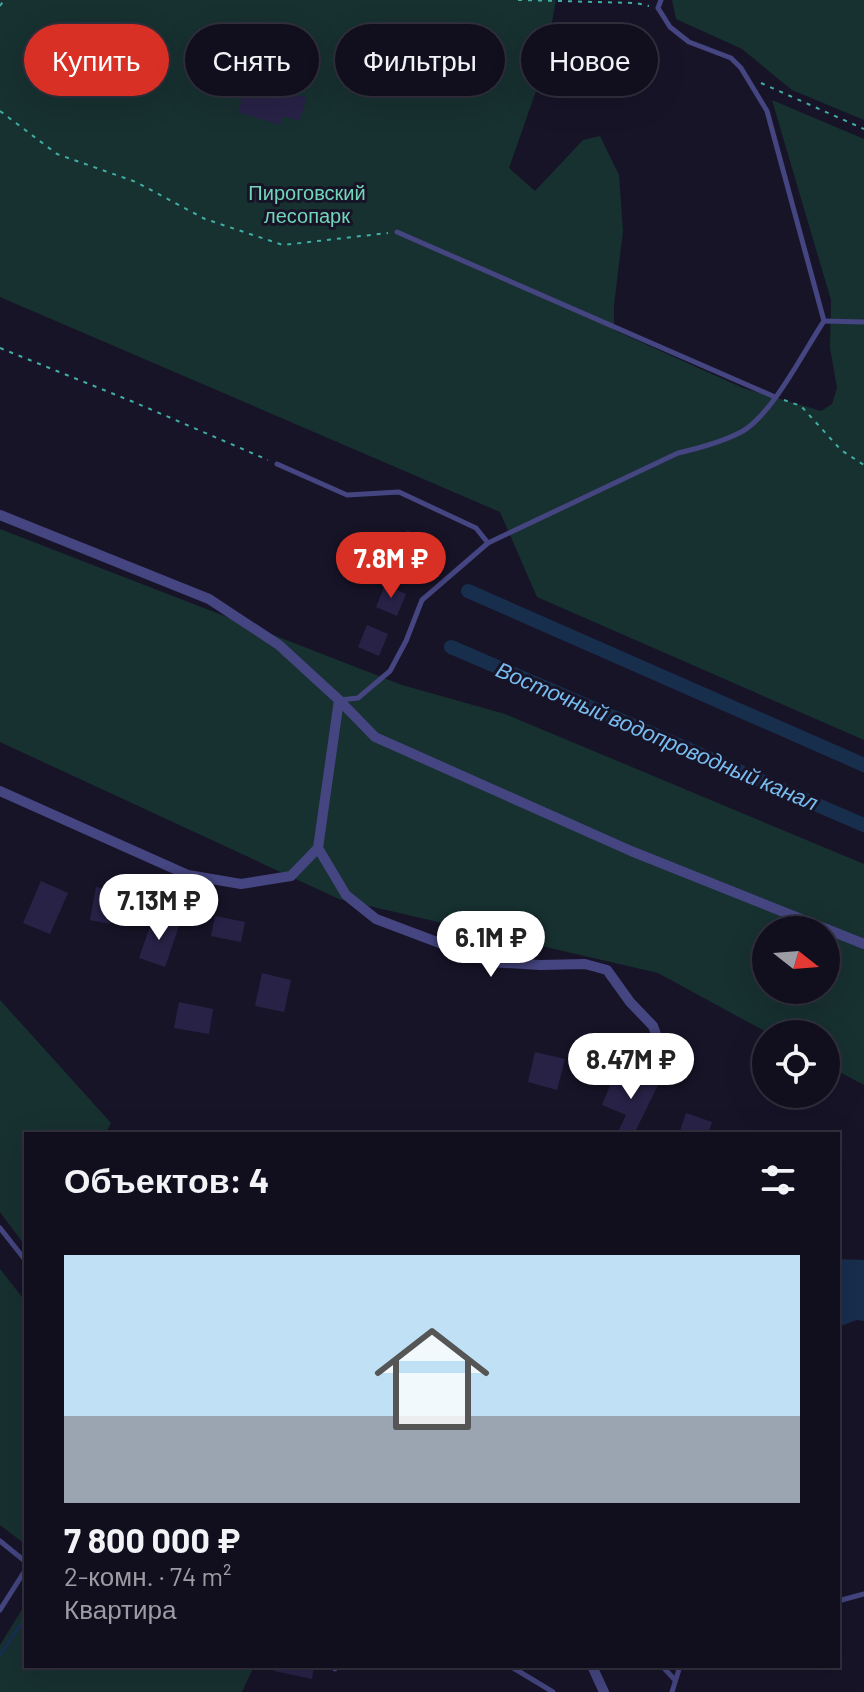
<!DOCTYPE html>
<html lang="ru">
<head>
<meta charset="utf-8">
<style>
	:root { --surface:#110f1e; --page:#1a1827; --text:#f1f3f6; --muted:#9c9ca4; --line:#302f3c; --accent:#d93025 }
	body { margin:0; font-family:Barlow,sans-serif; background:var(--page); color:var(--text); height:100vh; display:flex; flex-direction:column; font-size:30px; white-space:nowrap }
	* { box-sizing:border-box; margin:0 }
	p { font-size:26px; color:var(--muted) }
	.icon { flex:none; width:44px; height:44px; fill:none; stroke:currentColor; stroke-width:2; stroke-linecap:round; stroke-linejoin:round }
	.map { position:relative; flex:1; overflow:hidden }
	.panel { position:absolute; left:24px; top:1132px; width:816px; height:536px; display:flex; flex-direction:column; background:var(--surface); border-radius:0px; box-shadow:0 8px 32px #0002,0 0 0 2px var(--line) }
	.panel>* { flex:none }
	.banner { position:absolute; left:24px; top:24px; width:816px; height:72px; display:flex; gap:16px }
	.needle { width:52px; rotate:107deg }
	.controls { position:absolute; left:752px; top:916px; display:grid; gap:16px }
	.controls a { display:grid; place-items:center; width:88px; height:88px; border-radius:50%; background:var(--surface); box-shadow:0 8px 32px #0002,0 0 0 2px var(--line); font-size:40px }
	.price { position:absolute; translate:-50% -68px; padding:0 18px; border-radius:28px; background:#fff; color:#222; font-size:26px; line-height:52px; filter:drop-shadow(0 2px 4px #0008) }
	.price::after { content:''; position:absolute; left:50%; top:48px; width:24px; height:18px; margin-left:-12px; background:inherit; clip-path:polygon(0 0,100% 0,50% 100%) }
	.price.active { background:var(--accent); color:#fff }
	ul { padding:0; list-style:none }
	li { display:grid; align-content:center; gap:16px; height:424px; padding:0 40px }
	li+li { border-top:2px solid var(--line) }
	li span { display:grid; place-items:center; height:248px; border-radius:0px; color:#555 }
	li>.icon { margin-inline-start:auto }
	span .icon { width:144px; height:144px; fill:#fffc; stroke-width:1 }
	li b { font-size:34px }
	h2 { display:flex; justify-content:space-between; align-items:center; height:96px; padding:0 40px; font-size:34px }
	.chip { padding:0 28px; border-radius:36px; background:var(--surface); box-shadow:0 8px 32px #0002,0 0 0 2px var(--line); font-size:28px; line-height:72px }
	.chip.active { background:var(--accent); color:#fff }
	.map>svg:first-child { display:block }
</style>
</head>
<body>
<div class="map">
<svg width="864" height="1692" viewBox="0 0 864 1692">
	<rect width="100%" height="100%" fill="#171428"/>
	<g fill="#173130" fill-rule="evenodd">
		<polygon points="0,0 556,0 543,71 509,168 535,191 583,140 600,136 619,175 623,231 614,305 614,330 743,388 821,411 832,404 837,388 830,348 831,300 772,100 864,139 864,740 537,597 500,512 0,297"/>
		<polygon points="672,0 864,0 864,120 792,90 742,49 676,19"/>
		<path d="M0,529L402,685L505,714L864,864V1085L826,1065V1034H770L658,973L339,899L0,742ZM766,930H826V990H766Z"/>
		<polygon points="0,1000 111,1123 105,1134 26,1134 26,1247 0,1212"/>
		<polygon points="0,1269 26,1302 26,1545 0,1525"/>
		<polygon points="26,1603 26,1666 254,1666 242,1692 0,1692 0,1645"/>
	</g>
	<polygon fill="#182e4d" points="838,1259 864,1260 864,1321 857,1320 838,1327"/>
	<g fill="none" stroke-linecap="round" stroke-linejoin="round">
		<polyline stroke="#182e4d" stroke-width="4" points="0,1655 26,1617"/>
		<g stroke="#182e4d" stroke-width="14">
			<polyline points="468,591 864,765"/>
			<polyline points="451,647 864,825"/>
		</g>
	</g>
	<g fill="#282247">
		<polygon points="241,54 272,64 267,83 275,85 275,88 307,98 299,121 283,116 280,125 238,112 242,99 228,95"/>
		<polygon points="407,530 428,540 418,561 397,552"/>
		<polygon points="385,585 406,594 397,616 376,607"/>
		<polygon points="367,625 388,634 379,656 358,647"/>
		<polygon points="41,881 68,893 50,934 23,923"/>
		<polygon points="96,887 116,891 110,924 90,920"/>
		<polygon points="215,916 245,922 241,942 211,936"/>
		<polygon points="153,918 179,926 165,967 139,958"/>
		<polygon points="262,973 291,980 284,1012 255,1006"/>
		<polygon points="179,1002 213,1009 209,1034 174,1028"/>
		<polygon points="535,1052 565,1059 557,1090 528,1082"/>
		<polygon points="647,1072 661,1079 634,1134 617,1134 626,1115 602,1105 613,1078 639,1089"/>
		<polygon points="686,1113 712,1122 708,1134 679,1134"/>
		<polygon points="275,1666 314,1666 312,1679 274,1671"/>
	</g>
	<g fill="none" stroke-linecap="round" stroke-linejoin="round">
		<g stroke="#40aea4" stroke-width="2" stroke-dasharray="4 6" stroke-linecap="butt">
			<polyline points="518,0 636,3 649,6"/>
			<polyline points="0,6 4,0"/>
			<polyline points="761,83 864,129"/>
			<polyline points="0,111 57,154 136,182 205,219 283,245 388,233"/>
			<polyline points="0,348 136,403 268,460"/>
			<polyline points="784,400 801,406 841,450 864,465"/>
		</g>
		<g stroke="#454581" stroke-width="5">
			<polyline points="397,232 775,397"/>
			<polyline points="824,321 864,322"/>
			<polyline points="277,464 347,495 399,492 476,528 488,543"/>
			<path d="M340,700L358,698L390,671L406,641L422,600L488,543L678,453C700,448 723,442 743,431C773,413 804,351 824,321L767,111L741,68L731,58L689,42L670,27L658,8L661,0"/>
			<polyline points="0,1228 26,1261"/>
			<polyline points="0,1541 26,1562"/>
			<polyline points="838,1601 864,1594"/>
			<polyline points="0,1610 26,1569"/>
			<polyline points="510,1666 553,1692"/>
			<polyline points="662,1666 675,1680"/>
			<polyline points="335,1669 336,1666"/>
			<polyline points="672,1692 680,1666"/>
		</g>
		<g stroke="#454581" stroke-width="10">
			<polyline points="0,515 209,599 279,645 339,700 375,737 631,851 864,944"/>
			<polyline points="0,791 188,875 241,884 291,876 318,848 339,700"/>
			<polyline points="318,848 346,895 376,919 490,962 540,965 585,964 607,970 630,1002 653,1026 664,1056 681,1066"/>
			<polyline points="592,1666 604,1692"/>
		</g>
	</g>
	<g text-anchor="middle" stroke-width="6" stroke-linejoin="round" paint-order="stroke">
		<g font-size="20" fill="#72d4b8" stroke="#171428">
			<text x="307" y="200">Пироговский<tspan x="307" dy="23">лесопарк</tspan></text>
		</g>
		<g font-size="22" font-style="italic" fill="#79bcef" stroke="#171428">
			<text transform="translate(657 736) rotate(23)" y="8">Восточный водопроводный канал</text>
		</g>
	</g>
</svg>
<div class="controls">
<a><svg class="needle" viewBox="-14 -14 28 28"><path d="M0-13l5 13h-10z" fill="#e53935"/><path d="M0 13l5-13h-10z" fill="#9c9ca4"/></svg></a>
<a><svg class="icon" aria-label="locate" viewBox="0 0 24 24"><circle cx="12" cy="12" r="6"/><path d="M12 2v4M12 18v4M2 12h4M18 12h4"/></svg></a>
</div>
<b class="price active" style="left:391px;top:600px">7.8M ₽</b>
<b class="price" style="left:159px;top:942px">7.13M ₽</b>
<b class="price" style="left:491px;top:979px">6.1M ₽</b>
<b class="price" style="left:631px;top:1101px">8.47M ₽</b>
<div class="banner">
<a class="chip active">Купить</a>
<a class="chip">Снять</a>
<a class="chip">Фильтры</a>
<a class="chip">Новое</a>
</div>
<section class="panel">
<h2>Объектов: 4<svg class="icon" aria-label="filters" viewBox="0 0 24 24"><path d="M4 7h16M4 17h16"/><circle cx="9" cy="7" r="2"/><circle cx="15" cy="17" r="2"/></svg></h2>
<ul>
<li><span style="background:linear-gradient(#bfe0f5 65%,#9aa5b1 0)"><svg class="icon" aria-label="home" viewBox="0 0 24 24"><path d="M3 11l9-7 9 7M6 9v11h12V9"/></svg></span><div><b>7 800 000 ₽</b><p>2-комн. · 74 m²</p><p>Квартира</p></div></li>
</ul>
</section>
</div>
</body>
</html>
